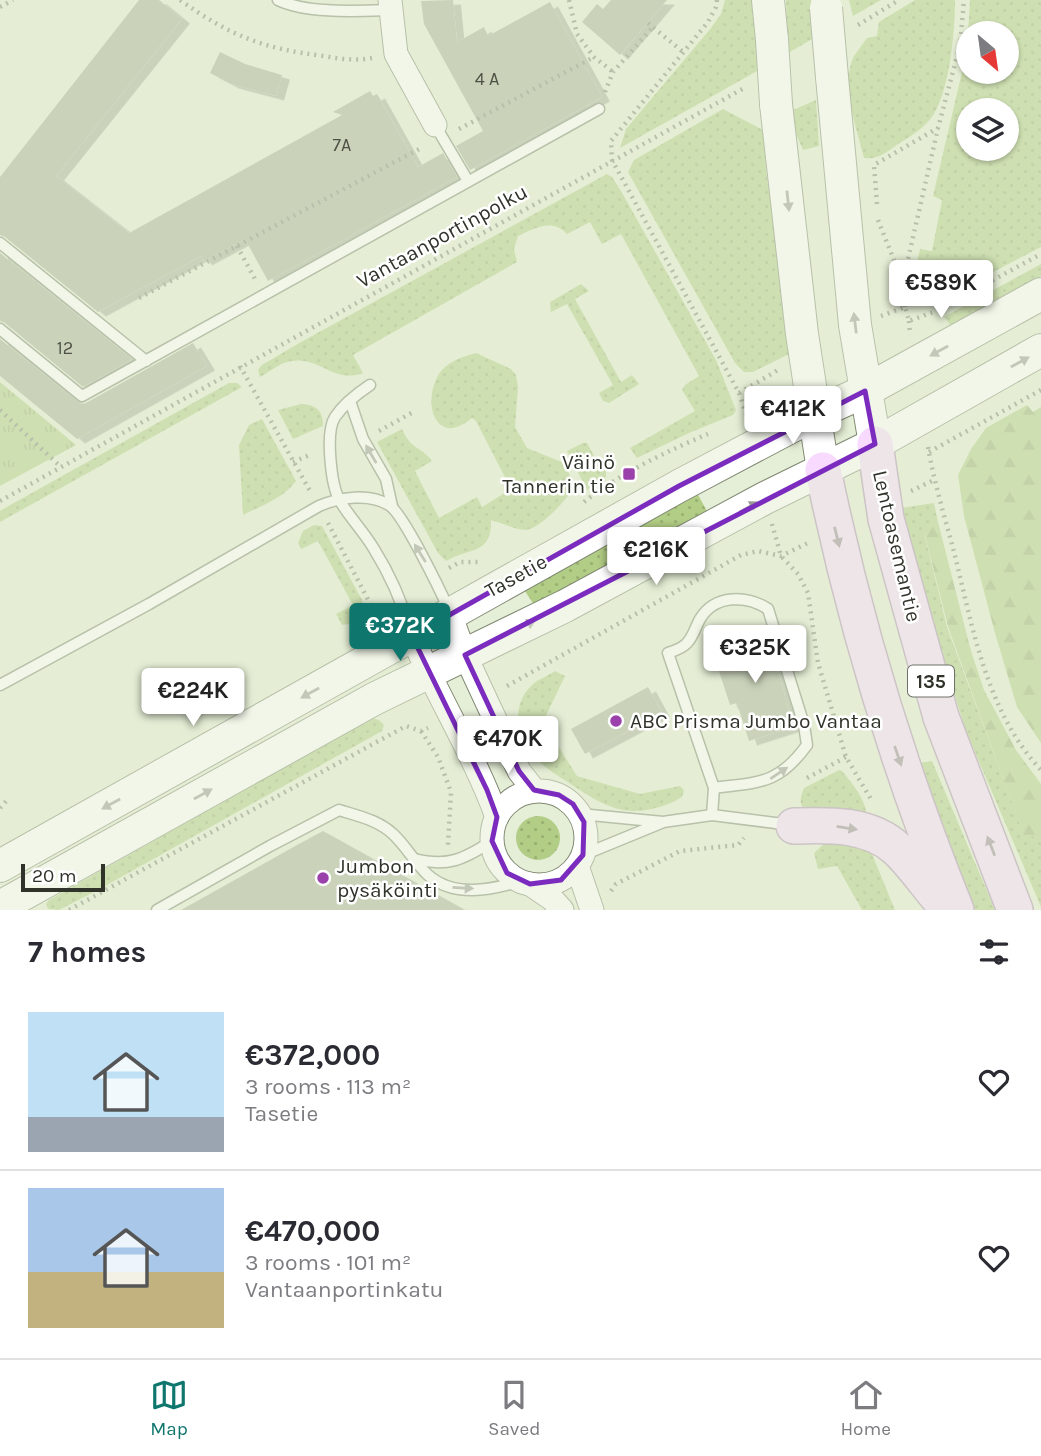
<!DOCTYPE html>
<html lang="en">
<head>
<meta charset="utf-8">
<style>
	:root { --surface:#fff; --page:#f2f2f3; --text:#2b2b33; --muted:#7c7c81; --line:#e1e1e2; --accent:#0f766e }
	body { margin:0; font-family:Karla,sans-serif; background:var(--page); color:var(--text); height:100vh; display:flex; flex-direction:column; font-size:26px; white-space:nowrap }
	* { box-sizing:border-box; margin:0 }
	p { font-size:23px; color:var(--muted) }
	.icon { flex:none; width:38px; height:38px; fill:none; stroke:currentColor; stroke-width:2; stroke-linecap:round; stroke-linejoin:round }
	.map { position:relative; height:910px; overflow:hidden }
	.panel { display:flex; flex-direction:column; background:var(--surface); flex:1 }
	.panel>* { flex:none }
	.needle { width:46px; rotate:151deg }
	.controls { position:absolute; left:956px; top:21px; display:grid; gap:14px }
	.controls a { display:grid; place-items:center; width:63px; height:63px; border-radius:50%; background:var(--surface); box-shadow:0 2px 5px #0004; font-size:35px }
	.scale { position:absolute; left:21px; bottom:18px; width:84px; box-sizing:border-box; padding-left:7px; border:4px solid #30332a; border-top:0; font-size:19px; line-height:24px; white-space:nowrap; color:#30332a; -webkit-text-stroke:5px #fff; paint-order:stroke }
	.price { position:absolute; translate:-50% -60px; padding:0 16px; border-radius:7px; background:#fff; color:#222; font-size:23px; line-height:46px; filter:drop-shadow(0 2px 4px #0008) }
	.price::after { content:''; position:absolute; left:50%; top:42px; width:21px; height:16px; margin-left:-10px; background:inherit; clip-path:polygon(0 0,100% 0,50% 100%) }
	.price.selected { background:var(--accent); color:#fff }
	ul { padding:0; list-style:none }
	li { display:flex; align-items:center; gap:21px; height:175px; padding:0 28px }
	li+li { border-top:2px solid var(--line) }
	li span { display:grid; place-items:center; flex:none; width:196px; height:140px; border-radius:0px; color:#555 }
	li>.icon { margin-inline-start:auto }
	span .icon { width:84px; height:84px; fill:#fffc; stroke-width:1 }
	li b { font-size:30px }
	h2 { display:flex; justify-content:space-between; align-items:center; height:84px; padding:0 28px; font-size:30px }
	.menu { display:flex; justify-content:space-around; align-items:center; height:98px; border-top:2px solid var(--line); background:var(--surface); font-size:19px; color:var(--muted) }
	.menu a { display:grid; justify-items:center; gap:4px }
	.menu .selected { color:var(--accent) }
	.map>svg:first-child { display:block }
</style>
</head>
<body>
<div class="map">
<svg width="1041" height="910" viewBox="0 0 1041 910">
	<defs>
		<pattern id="grass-dots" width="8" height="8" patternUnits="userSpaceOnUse" patternTransform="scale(1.75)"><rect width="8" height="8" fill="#b2cd85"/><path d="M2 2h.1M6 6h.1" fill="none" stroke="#99b073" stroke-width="1.8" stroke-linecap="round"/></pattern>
		<pattern id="forest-firs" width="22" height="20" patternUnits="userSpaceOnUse" patternTransform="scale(1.75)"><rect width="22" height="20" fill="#b2cd85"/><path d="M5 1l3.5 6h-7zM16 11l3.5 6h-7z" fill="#99b073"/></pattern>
		<pattern id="park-tufts" width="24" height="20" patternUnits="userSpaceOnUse" patternTransform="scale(1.75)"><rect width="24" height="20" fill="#b2cd85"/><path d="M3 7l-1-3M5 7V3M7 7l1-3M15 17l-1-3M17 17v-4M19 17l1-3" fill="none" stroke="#99b073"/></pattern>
		<filter id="shadow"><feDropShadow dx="8" dy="4.5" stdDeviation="0" flood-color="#0004"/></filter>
	</defs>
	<rect width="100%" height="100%" fill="#e5eed6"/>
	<g fill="url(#grass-dots)" fill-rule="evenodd">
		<polygon points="725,0 754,0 759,70 620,148 626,129 711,28 721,14"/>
		<polygon points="786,0 811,0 814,38 788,53"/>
		<polygon points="849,0 881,0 853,16"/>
		<path d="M915,0H955C955,31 950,91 932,117C924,128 910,137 898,144C887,152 878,160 864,158C857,130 840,83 854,56C858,50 863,44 867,38L877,36L879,22Z"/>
		<path d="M970,0H1041V247L936,302L920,297L912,286L920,249L932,251L942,200L933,196L966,55L968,40V72H1006V33H968ZM968,110H1006V149H968Z"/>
		<polygon points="816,100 819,146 803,150 796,134 793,110"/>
		<polygon points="723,109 763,130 766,170 791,353 753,372 744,372 735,363 628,172 634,160"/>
		<path d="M607,174L612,177L621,191L716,360L736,410L733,415L689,433L637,458L630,448L695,411L682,390L685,385L699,376L621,234L602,244L590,222L567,234C552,218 535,228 518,236L514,249L517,262L353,355L363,373C331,385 318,351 284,363C276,366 268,373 260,377L258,370L262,365L301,342Z"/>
		<polygon points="1041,264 1041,276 951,326 944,317"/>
		<polygon points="581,284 589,291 575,299 621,382 632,375 639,384 609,403 603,401 599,393 613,385 567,304 551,312 550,302"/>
		<path d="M476,353L511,369L516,375L518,387L515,427L527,448L564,463L575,486C568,498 539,531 524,530C514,529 502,523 491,520C492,555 470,547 446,561L438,553L377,442L402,429C411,450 421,446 432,461L415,471L439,518L477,497L482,507L511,489L476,421L472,418C466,423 455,430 447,428C424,420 430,383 442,370C450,361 464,356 476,353Z"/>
		<polygon points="229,383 237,383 242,387 0,522 0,511 12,504"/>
		<path d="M301,404C317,405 323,411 323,426L293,439L278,410Z"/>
		<path d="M262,419L296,481C284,498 261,506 243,515L239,445L249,425Z"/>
		<polygon points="583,443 587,443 599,465 606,471 606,477 587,490 567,451"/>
		<polygon points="697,493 708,513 534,605 525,591"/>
		<polygon points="934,503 938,522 924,532 947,627 1024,835 1041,837 1041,907 966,731 921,590 901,508"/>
		<polygon points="314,525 322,526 362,600 364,609 362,619 356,623 342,625 336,614 353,605 318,541 301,549 298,543 303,531"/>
		<path d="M555,671L565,676L543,722L577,776L640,794L680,786L684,790L682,797C669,805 653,810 637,811C611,812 589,796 569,783C557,775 544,768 535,757C517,738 510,705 532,685C538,679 548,676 555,671Z"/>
		<polygon points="372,718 379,720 384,725 382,731 98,890 59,910 48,909 46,904 49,900"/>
		<polygon points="932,761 995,910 973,910 919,763"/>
		<path d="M839,770L842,771C854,786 867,800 867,820L808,814C799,805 799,800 804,788Z"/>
		<circle cx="538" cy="838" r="22"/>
		<polygon points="827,841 870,849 895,910 862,910 837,866 818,869 814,853"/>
	</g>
	<g fill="url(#forest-firs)">
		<polygon points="1027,405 1033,412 1041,407 1041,743 1017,707 995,633 964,516 958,475 971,449 986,428"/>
		<polygon points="938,522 971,651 984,690 1016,750 1041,784 1041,837 1024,836 948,627 924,531"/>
	</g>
	<polygon fill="url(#park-tufts)" points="0,382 76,445 0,486"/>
	<g fill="#a8b19a" filter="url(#shadow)">
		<polygon points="139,0 159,0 182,19 56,176 129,233 342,115 333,112 370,91 373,96 377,94 418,167 443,153 457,177 268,281 245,239 204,261 201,256 98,312 5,237 0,235 0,177"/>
		<polygon points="453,0 457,42 484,27 488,36 550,2 602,97 470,170 456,146 483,131 424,24 421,1"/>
		<polygon points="611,0 667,0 620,55 582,22 597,4 603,9"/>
		<polygon points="220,52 245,64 282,75 276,96 231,84 210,73"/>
		<polygon points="0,253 132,359 83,387 5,323 0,321"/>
		<polygon points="0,339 81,404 86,403 193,343 207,366 77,439 0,376"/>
		<polygon points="762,629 769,649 772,648 793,727 749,741 737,703 730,705 717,665 724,663 718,644"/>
		<polygon points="648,687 662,713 585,754 571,729"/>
		<polygon points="323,831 465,910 181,910 297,845"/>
	</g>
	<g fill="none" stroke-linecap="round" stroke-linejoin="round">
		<g stroke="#808973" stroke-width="13">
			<g id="service">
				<path d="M278,0C308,14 357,11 391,10"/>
				<polyline points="435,125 468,181"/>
				<polyline points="0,243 146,361"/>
				<polyline points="0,329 82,396 599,109"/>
				<path d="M370,385C358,393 343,405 335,417C325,432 331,486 340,501C350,518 364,532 374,549C391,576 402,602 411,632"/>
				<polyline points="350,401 363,439 386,479 392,506"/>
				<path d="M0,685L149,604L319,506C340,497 369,493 389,505C403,513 441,592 449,610"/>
				<polyline points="580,814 663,822 712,815 791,825"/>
				<path d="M712,815L714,788L668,653C674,651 683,648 687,643C693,637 696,626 700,619C715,594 747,595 768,609L804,725L807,745C778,785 759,782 714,788"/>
				<polyline points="583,855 661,823"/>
				<path d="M414,859C448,867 463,860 492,841"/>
				<path d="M157,910L270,846L339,810C358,816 378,820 393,834C406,846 415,863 428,875C454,898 491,890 521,881"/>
			</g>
		</g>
		<g stroke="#808973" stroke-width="25">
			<g id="minor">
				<polyline points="390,0 396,54 435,125"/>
				<polyline points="450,614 465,655 519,771 534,790"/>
				<path d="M412,636C438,698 474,754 497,817"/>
				<circle cx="539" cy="838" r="47"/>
				<polyline points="577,866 592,910"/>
				<polyline points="530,884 552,899 562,910"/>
			</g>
		</g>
		<g stroke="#808973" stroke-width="34">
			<g id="secondary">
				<polyline points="768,0 772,40"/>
				<polyline points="832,77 855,325 875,444"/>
				<polyline points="776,104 802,334 823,470"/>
				<polyline points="0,866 679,486 815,414 865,391 1041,294"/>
				<polyline points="0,907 374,699 565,606 765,498 875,444 1041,350"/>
			</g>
		</g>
		<g stroke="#ad90b2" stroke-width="38">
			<g id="primary">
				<polyline points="875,444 886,519 941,717 1015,910"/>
				<path d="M823,470C854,621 898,767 956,910"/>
				<path d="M794,826C828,825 869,823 897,849C913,864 927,885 942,902"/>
			</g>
		</g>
		<g stroke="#828878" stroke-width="4.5" stroke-dasharray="2 5" stroke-linecap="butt">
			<path d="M180,0C229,35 263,49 324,56C340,59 355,61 372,58"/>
			<polyline points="569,0 577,34 594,57 613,72"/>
			<polyline points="717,0 716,7 708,22 611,141 612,160 739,393 747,417"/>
			<polyline points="0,7 13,0"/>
			<polyline points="648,23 683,52"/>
			<polyline points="858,25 899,0"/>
			<polyline points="605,92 613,72 653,27"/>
			<polyline points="459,129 594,57"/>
			<polyline points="877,204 874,165 938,128"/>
			<polyline points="878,220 902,280"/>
			<polyline points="237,246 255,279"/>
			<polyline points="139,298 423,147"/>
			<polyline points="905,307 903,281 938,128 960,45 964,0"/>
			<polyline points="881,316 905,307 909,321 936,311 1041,254"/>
			<polyline points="909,321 910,335"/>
			<polyline points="240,366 310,491"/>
			<polyline points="739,393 778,370"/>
			<polyline points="0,410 61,467"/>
			<polyline points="379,431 413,412"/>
			<path d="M928,447C934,482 945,518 954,552C973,628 986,711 1041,770"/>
			<polyline points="929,452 1041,390"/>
			<polyline points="293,462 312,454"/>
			<polyline points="911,491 936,479"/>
			<polyline points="0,501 746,87"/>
			<path d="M584,502C621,473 665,452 708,434"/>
			<polyline points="328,523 374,611"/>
			<polyline points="772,524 781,556 798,574 808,593 818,663 846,757 872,801"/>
			<polyline points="449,568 460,562 481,562"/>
			<polyline points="369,625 374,611 384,606"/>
			<polyline points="507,686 741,555 758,551 781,556 810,542"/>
			<polyline points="421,731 438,757 451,792 448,845"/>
			<polyline points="807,778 846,757"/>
			<polyline points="0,808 8,799"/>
			<polyline points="611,891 616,884 680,851 738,845 744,838"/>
			<polyline points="69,910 406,726 421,731 428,728"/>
		</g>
		<use href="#service" stroke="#fff" stroke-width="10"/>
		<use href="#minor" stroke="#fff" stroke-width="23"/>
		<use href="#secondary" stroke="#fff" stroke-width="32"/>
		<use href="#primary" stroke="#f7dafd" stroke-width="35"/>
		<g stroke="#808973" stroke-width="34" stroke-linecap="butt">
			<g id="secondary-bridge">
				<polyline points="826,8 832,77"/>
				<polyline points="772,40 776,104"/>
			</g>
		</g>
		<use href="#secondary-bridge" stroke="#fff" stroke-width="32"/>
	</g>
	<defs><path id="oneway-solid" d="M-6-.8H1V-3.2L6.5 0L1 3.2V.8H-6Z" transform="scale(1.75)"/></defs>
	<g fill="#989994">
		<use href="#oneway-solid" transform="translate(788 201) rotate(84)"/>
		<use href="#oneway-solid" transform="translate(855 323) rotate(-97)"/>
		<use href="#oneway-solid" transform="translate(939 351) rotate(151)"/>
		<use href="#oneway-solid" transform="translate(1020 362) rotate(-29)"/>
		<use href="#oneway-solid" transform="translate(371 454) rotate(-120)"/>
		<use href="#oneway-solid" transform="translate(749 507) rotate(-29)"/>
		<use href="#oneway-solid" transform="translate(420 553) rotate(-122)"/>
		<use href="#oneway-solid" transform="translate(526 625) rotate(-26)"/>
		<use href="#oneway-solid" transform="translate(310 693) rotate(151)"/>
		<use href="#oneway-solid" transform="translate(779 773) rotate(-34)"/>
		<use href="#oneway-solid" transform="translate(203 794) rotate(-29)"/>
		<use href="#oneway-solid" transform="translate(111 804) rotate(151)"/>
		<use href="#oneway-solid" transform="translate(463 888) rotate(3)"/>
	</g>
	<g fill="#948694">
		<use href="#oneway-solid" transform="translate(837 537) rotate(76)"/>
		<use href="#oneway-solid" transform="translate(898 756) rotate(71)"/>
		<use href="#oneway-solid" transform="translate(847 828) rotate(9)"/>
		<use href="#oneway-solid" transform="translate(991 846) rotate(-111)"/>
	</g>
	<path d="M0 0H1041V910H0ZM865,391L875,444L465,655L519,771L534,790L559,795L573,804L584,822L583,855L561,880L530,884L507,873L492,841L497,817L487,790L412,636L679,486Z" fill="#e5eed6" fill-opacity=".55" fill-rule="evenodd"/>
	<path fill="none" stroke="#7b2cbf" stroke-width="5" stroke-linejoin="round" d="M865,391L875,444L465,655L519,771L534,790L559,795L573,804L584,822L583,855L561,880L530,884L507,873L492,841L497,817L487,790L412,636L679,486Z"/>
	<g fill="#9a41ac" stroke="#fff" stroke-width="2.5">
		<rect x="622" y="467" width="14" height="14" rx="3.5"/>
		<circle cx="616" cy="721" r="7"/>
		<circle cx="323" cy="878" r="7"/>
	</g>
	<g text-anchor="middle" stroke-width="5" stroke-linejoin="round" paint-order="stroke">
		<g font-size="18" fill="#4e5246">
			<text x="487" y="85">4 A</text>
			<text x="342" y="151">7A</text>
			<text x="65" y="354">12</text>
		</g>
		<rect fill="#fff" stroke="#6e706a" stroke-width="2" x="908" y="665.5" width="46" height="31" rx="5"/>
		<g font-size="19" font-weight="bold" fill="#30332a">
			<text x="931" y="688">135</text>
		</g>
		<g font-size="21" fill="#30332a" stroke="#fff">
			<text transform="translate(442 236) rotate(-29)" y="7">Vantaanportinpolku</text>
			<text transform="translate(897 546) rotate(77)" y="7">Lentoasemantie</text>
			<text transform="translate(516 576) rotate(-29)" y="7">Tasetie</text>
		</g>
		<g font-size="21" fill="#30332a" stroke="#fff" text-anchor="start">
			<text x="615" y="469" text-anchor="end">Väinö<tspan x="615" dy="24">Tannerin tie</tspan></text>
			<text x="630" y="728">ABC Prisma Jumbo Vantaa</text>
			<text x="337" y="873">Jumbon<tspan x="337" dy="24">pysäköinti</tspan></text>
		</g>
	</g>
</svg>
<div class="controls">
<a><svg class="needle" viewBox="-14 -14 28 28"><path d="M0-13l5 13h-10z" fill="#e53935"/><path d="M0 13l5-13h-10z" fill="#7c7c81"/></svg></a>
<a><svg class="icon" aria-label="layers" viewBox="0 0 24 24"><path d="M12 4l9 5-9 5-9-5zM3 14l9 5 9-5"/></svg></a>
</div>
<div class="scale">20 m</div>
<b class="price" style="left:941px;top:320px">€589K</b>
<b class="price" style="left:793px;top:446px">€412K</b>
<b class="price" style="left:656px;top:587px">€216K</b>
<b class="price selected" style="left:400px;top:663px">€372K</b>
<b class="price" style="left:755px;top:685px">€325K</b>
<b class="price" style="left:193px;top:728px">€224K</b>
<b class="price" style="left:508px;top:776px">€470K</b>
</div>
<section class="panel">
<h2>7 homes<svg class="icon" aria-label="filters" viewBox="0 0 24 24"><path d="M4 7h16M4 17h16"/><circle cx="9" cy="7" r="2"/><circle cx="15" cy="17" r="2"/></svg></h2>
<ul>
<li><span style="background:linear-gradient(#bfe0f5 75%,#9aa5b1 0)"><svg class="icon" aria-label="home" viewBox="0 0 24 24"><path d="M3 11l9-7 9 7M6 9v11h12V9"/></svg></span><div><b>€372,000</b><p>3 rooms · 113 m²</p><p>Tasetie</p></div><svg class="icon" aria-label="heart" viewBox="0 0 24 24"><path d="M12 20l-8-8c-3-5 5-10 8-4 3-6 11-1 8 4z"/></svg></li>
<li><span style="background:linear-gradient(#a9c7e8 60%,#c2b280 0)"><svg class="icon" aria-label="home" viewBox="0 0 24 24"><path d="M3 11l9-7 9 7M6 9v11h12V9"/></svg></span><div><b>€470,000</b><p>3 rooms · 101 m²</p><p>Vantaanportinkatu</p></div><svg class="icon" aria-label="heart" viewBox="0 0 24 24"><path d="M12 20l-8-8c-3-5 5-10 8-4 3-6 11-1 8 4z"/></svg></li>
</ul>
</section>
<nav class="menu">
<a class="selected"><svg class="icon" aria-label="map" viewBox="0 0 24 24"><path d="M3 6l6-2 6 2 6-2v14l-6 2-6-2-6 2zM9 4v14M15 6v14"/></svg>Map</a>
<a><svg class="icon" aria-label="saved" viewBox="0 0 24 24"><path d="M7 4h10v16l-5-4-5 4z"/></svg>Saved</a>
<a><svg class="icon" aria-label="home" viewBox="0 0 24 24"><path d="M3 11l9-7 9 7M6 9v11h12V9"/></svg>Home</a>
</nav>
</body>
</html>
